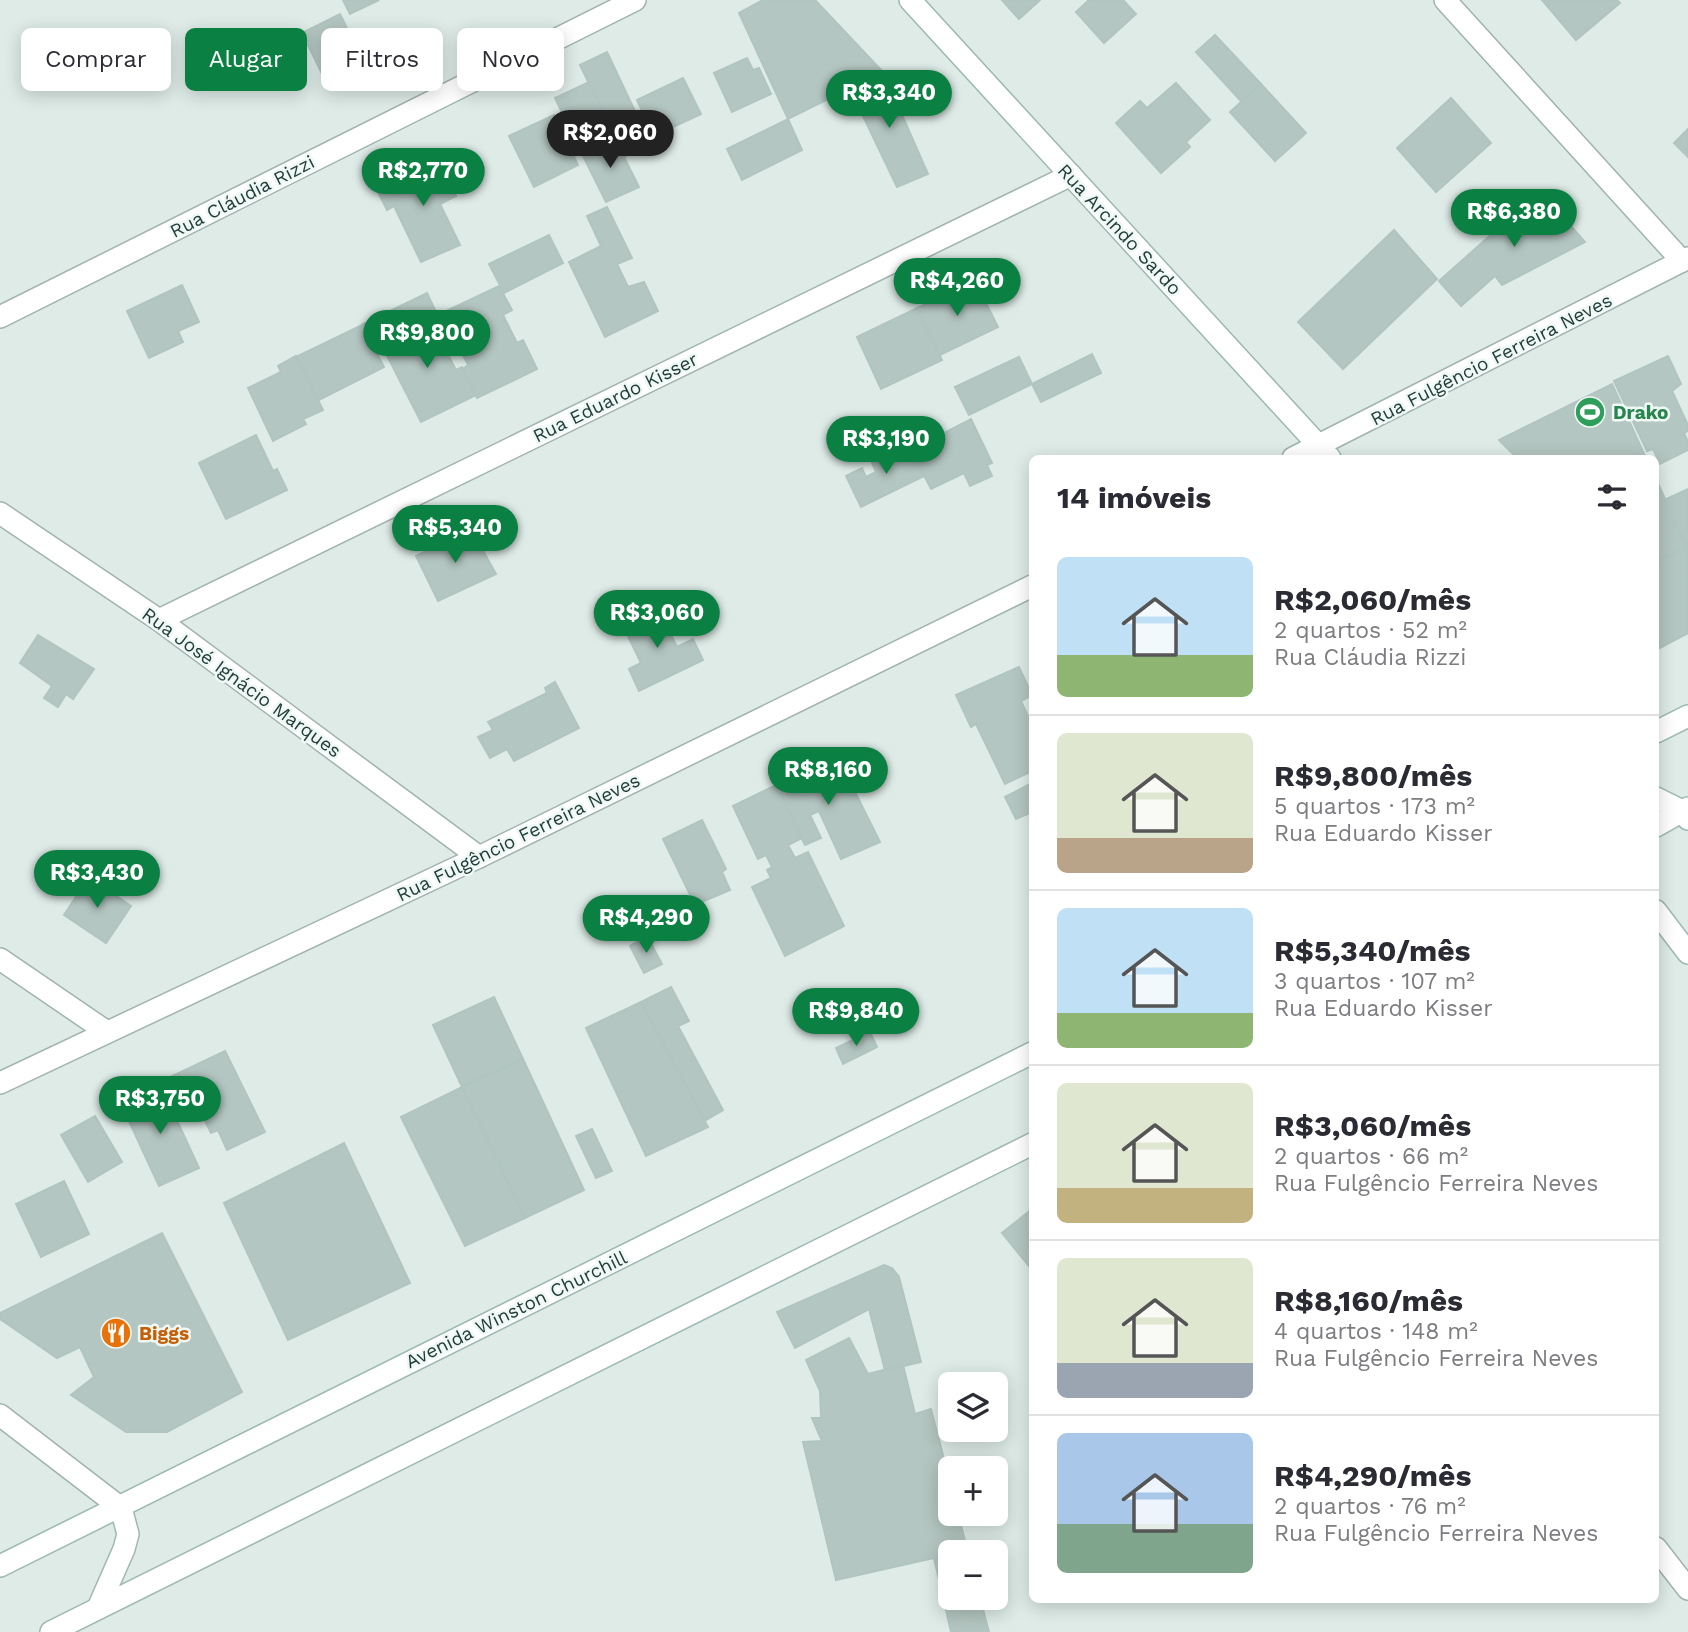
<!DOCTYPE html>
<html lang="pt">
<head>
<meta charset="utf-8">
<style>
	:root { --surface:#fff; --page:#f2f2f3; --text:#2b2b33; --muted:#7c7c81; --line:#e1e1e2; --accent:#0b8043 }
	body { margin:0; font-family:"Work Sans",sans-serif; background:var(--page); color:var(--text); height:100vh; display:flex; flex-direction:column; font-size:26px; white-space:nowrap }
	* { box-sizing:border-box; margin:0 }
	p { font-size:23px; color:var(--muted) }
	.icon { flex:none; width:38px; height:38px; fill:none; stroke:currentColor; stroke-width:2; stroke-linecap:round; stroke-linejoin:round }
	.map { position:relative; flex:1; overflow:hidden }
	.panel { position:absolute; left:1029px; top:455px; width:630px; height:1148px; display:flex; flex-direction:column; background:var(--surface); border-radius:10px; box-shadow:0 4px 18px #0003 }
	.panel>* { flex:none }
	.banner { position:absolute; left:21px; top:28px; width:665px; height:63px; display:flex; gap:14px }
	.tools { position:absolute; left:938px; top:1372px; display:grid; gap:14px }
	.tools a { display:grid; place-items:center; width:70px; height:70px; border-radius:10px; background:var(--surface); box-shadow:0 4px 18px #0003; font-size:35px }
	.price { position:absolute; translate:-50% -60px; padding:0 16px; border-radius:24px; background:var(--accent); color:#fff; font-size:23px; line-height:46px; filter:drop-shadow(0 2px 4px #0008) }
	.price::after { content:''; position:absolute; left:50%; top:42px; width:21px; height:16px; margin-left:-10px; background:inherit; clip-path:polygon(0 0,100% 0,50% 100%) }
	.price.selected { background:#222; color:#fff }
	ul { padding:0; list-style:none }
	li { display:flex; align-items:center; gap:21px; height:175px; padding:0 28px }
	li+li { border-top:2px solid var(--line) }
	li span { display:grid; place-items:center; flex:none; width:196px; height:140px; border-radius:10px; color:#555 }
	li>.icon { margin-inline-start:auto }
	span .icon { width:84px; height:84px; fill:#fffc; stroke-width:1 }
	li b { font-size:30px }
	h2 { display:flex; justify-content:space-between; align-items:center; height:84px; padding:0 28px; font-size:30px }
	.tag { padding:0 24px; border-radius:10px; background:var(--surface); box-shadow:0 4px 18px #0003; font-size:24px; line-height:63px }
	.tag.selected { background:var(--accent); color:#fff }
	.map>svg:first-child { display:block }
</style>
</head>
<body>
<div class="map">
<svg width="1688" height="1632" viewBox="0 0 1688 1632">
	<rect width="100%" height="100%" fill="#deebe7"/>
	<g fill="#b4c6c1" stroke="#b1c5c0" stroke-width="2">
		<polygon points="343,0 379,0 350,14"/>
		<polygon points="763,0 815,0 883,72 788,119 739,13"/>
		<polygon points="1002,0 1040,0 1019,19"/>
		<polygon points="1089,0 1123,0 1136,14 1104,43 1076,12"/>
		<polygon points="1542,0 1617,0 1620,3 1576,40"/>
		<polygon points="340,14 365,65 327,84 302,33"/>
		<polygon points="1215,35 1261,84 1241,101 1196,52"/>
		<polygon points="607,52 650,143 624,157 580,65"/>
		<polygon points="747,58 753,70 759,68 771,94 732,112 714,73"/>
		<polygon points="883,72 928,174 897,187 850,89"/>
		<polygon points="683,78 701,114 654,136 637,100"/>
		<polygon points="589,82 616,139 582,154 555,98"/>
		<polygon points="1176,83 1210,120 1186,142 1190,147 1161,173 1116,123 1140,101 1147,108"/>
		<polygon points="1261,84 1306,133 1275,161 1230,112"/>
		<polygon points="1451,98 1491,143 1436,192 1397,148"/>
		<polygon points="554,115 578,165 534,187 509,136"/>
		<polygon points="788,119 802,150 742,180 727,149"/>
		<polygon points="1688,129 1688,157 1674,143"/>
		<polygon points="615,139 639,187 606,202 582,154"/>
		<polygon points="439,159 456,196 440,204 460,245 421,262 394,206 387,210 376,188"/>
		<polygon points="1540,191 1585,242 1502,285 1495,276 1461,306 1439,281"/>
		<polygon points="607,207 632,258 617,264 628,287 644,282 658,311 605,337 569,262 601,246 587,216"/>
		<polygon points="1394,230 1437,279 1343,369 1298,322"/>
		<polygon points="549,235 563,263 504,293 489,264"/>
		<polygon points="975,281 998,327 940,355 917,308"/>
		<polygon points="182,285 199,322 178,331 183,342 149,358 127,311"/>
		<polygon points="499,286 512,310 503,315 517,343 523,340 537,369 477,398 463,369 468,365 442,313"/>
		<polygon points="427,293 435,310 371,341 363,324"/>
		<polygon points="917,308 942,360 881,389 857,337"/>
		<polygon points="429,318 456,370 462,367 476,395 421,422 380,342"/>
		<polygon points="362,325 384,367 319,400 296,357"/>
		<polygon points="1092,354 1101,373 1041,402 1032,384"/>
		<polygon points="296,356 323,410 303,419 306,424 273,441 248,388 281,372 278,366"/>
		<polygon points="1668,356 1681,384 1672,391 1688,425 1688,431 1684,433 1688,442 1688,450 1660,464 1653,449 1647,451 1614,381"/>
		<polygon points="1019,357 1032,384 969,415 955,387"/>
		<polygon points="1612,384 1646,458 1517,458 1499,440"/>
		<polygon points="971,419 992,463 987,465 992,476 970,486 964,473 931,489 911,450"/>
		<polygon points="256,435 273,471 277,469 287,490 226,519 199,463"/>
		<polygon points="909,445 924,476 861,507 846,476 862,468 866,477 876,472 872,463"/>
		<polygon points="1656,479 1687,547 1656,562"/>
		<polygon points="1688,489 1688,549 1664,500"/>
		<polygon points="471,529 496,574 438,601 416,556"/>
		<polygon points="1687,547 1688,633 1656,650 1656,562"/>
		<polygon points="657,606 677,647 693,639 703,660 639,691 629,669 641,663 622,624"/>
		<polygon points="38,635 94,669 73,699 66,694 58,707 44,698 52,686 20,663"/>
		<polygon points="1019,667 1032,695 1021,701 1032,725 1032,771 1005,784 976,724 971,727 956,695"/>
		<polygon points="555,682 579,728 514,761 507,749 490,758 478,737 493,730 488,722 547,693 545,688"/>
		<polygon points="836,754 880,842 841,859 819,811 810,815 821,838 805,845 776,785"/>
		<polygon points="1032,783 1032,812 1016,819 1005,797"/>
		<polygon points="776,785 802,838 788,845 795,858 808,852 844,926 785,956 752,887 771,878 767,870 772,867 766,855 758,859 733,806"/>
		<polygon points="702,820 726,869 722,872 730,890 695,905 663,839"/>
		<polygon points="89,877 131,906 106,943 64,915"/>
		<polygon points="647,936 662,964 644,973 630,946"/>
		<polygon points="671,987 689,1021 678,1026 723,1110 704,1121 641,1002"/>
		<polygon points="494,997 523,1059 462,1087 433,1025"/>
		<polygon points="641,1002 708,1127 646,1156 586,1028"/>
		<polygon points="870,1032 877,1047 843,1064 836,1048"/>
		<polygon points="225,1051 265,1132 227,1150 218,1130 211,1133 197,1105 182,1112 166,1079"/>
		<polygon points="523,1059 584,1190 525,1218 462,1087"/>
		<polygon points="161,1086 199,1168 159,1186 121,1104"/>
		<polygon points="462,1087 525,1218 465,1246 401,1117"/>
		<polygon points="95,1116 122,1162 88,1182 61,1135"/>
		<polygon points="592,1129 612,1171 596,1178 576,1136"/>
		<polygon points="344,1143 410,1283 288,1340 224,1203"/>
		<polygon points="64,1181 89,1234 41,1257 16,1204"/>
		<polygon points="1032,1209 1032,1270 1002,1233"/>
		<polygon points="162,1233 242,1392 167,1432 126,1432 71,1395 94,1377 80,1347 57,1358 0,1319 0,1313"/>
		<polygon points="884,1265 892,1268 899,1277 921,1362 885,1370 869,1309 795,1348 777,1312"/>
		<polygon points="849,1338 868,1374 903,1365 915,1414 931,1409 950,1482 950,1514 958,1514 968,1552 950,1552 950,1598 980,1598 989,1632 951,1632 934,1558 836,1580 803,1442 822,1441 812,1418 821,1418 820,1391 806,1360"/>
	</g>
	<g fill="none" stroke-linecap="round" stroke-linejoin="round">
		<g stroke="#a1b3af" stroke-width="24">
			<g id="street">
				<polyline points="1445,0 1682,261"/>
				<polyline points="0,317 635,0"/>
				<polyline points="1293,458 1688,258"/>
				<polyline points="0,513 159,620 479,857"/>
				<polyline points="159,620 1071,175"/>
				<polyline points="0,959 107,1032"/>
				<polyline points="0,1083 479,857 1032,586"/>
				<polyline points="0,1415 121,1508"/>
				<polyline points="1656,1548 1688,1589"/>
			</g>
		</g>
		<g stroke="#9db8b2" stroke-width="24">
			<g id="secondary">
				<polyline points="910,0 1330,458"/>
				<polyline points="1656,732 1688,716"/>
				<polyline points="1656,798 1682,811 1688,819"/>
				<polyline points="1656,826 1688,808"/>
				<polyline points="1656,911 1688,953"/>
				<polyline points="0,1566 1032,1053"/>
				<polyline points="98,1608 124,1549 128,1534 121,1508"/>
				<polyline points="51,1632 1032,1144"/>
			</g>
		</g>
		<use href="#street" stroke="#fff" stroke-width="21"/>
		<use href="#secondary" stroke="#fff" stroke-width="21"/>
	</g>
	<defs>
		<g id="stadium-disc" transform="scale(1.575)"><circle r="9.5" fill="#2e9e5b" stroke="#eff8f5"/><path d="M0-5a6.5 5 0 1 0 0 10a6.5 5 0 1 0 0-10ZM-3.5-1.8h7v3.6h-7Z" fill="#fff"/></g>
		<g id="restaurant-disc" transform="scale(1.575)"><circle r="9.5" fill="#e8710a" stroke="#eff8f5"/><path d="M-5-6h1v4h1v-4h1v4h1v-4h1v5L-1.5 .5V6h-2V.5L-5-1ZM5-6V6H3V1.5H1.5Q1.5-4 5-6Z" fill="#fff"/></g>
	</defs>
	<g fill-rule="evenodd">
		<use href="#stadium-disc" x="1590" y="412"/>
		<use href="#restaurant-disc" x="116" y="1333"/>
	</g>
	<g text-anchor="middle" stroke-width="5" stroke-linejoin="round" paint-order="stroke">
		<g font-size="19" fill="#1f3c39" stroke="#eff8f5">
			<text transform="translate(242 196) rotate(-27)" y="7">Rua Cláudia Rizzi</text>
			<text transform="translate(1120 229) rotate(47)" y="7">Rua Arcindo Sardo</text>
			<text transform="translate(1491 359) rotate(-27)" y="7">Rua Fulgêncio Ferreira Neves</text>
			<text transform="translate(615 397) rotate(-26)" y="7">Rua Eduardo Kisser</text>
			<text transform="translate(242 682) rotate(36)" y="7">Rua José Ignácio Marques</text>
			<text transform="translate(518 837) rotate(-26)" y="7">Rua Fulgêncio Ferreira Neves</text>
			<text transform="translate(516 1309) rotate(-26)" y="7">Avenida Winston Churchill</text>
		</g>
		<g font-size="19" font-weight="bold" fill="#27864d" stroke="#eff8f5" text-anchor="start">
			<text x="1613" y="419">Drako</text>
		</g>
		<g font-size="19" font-weight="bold" fill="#c56008" stroke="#eff8f5" text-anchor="start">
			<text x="139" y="1340">Biggs</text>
		</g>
	</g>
</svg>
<div class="tools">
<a><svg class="icon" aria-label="layers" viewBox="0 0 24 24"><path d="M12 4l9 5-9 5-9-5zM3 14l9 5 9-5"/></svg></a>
<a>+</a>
<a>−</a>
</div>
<b class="price" style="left:889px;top:130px">R$3,340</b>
<b class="price selected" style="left:610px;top:170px">R$2,060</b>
<b class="price" style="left:423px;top:208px">R$2,770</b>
<b class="price" style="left:1514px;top:249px">R$6,380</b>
<b class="price" style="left:957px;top:318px">R$4,260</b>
<b class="price" style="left:427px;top:370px">R$9,800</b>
<b class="price" style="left:886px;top:476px">R$3,190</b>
<b class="price" style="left:455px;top:565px">R$5,340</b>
<b class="price" style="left:657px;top:650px">R$3,060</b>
<b class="price" style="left:828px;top:807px">R$8,160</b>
<b class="price" style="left:97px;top:910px">R$3,430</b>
<b class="price" style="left:646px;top:955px">R$4,290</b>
<b class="price" style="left:856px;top:1048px">R$9,840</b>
<b class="price" style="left:160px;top:1136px">R$3,750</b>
<div class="banner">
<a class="tag">Comprar</a>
<a class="tag selected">Alugar</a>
<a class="tag">Filtros</a>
<a class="tag">Novo</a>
</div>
<section class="panel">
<h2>14 imóveis<svg class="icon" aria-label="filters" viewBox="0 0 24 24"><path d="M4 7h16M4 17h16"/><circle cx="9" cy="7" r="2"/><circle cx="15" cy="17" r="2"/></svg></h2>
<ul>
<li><span style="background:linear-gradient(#bfe0f5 70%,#8fb573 0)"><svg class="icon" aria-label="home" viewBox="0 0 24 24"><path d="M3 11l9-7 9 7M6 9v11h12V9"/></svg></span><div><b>R$2,060/mês</b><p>2 quartos · 52 m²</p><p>Rua Cláudia Rizzi</p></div></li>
<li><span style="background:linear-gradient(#dfe7d0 75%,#b9a48a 0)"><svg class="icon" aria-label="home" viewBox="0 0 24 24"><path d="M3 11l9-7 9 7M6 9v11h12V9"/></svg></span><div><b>R$9,800/mês</b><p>5 quartos · 173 m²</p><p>Rua Eduardo Kisser</p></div></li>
<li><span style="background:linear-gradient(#bfe0f5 75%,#8fb573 0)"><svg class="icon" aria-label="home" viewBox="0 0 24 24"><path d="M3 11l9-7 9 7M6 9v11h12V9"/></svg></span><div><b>R$5,340/mês</b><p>3 quartos · 107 m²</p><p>Rua Eduardo Kisser</p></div></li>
<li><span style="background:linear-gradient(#dfe7d0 75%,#c2b280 0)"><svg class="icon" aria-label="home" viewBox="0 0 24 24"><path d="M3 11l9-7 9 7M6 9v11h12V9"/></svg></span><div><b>R$3,060/mês</b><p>2 quartos · 66 m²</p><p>Rua Fulgêncio Ferreira Neves</p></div></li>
<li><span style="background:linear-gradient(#dfe7d0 75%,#9aa5b1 0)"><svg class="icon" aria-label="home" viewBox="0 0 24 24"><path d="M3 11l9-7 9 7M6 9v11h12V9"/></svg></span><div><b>R$8,160/mês</b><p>4 quartos · 148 m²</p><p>Rua Fulgêncio Ferreira Neves</p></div></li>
<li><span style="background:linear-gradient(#a9c7e8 65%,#7fa58c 0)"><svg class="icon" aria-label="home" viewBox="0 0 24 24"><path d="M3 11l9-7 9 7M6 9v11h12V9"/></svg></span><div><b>R$4,290/mês</b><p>2 quartos · 76 m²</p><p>Rua Fulgêncio Ferreira Neves</p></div></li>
</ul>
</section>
</div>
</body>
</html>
